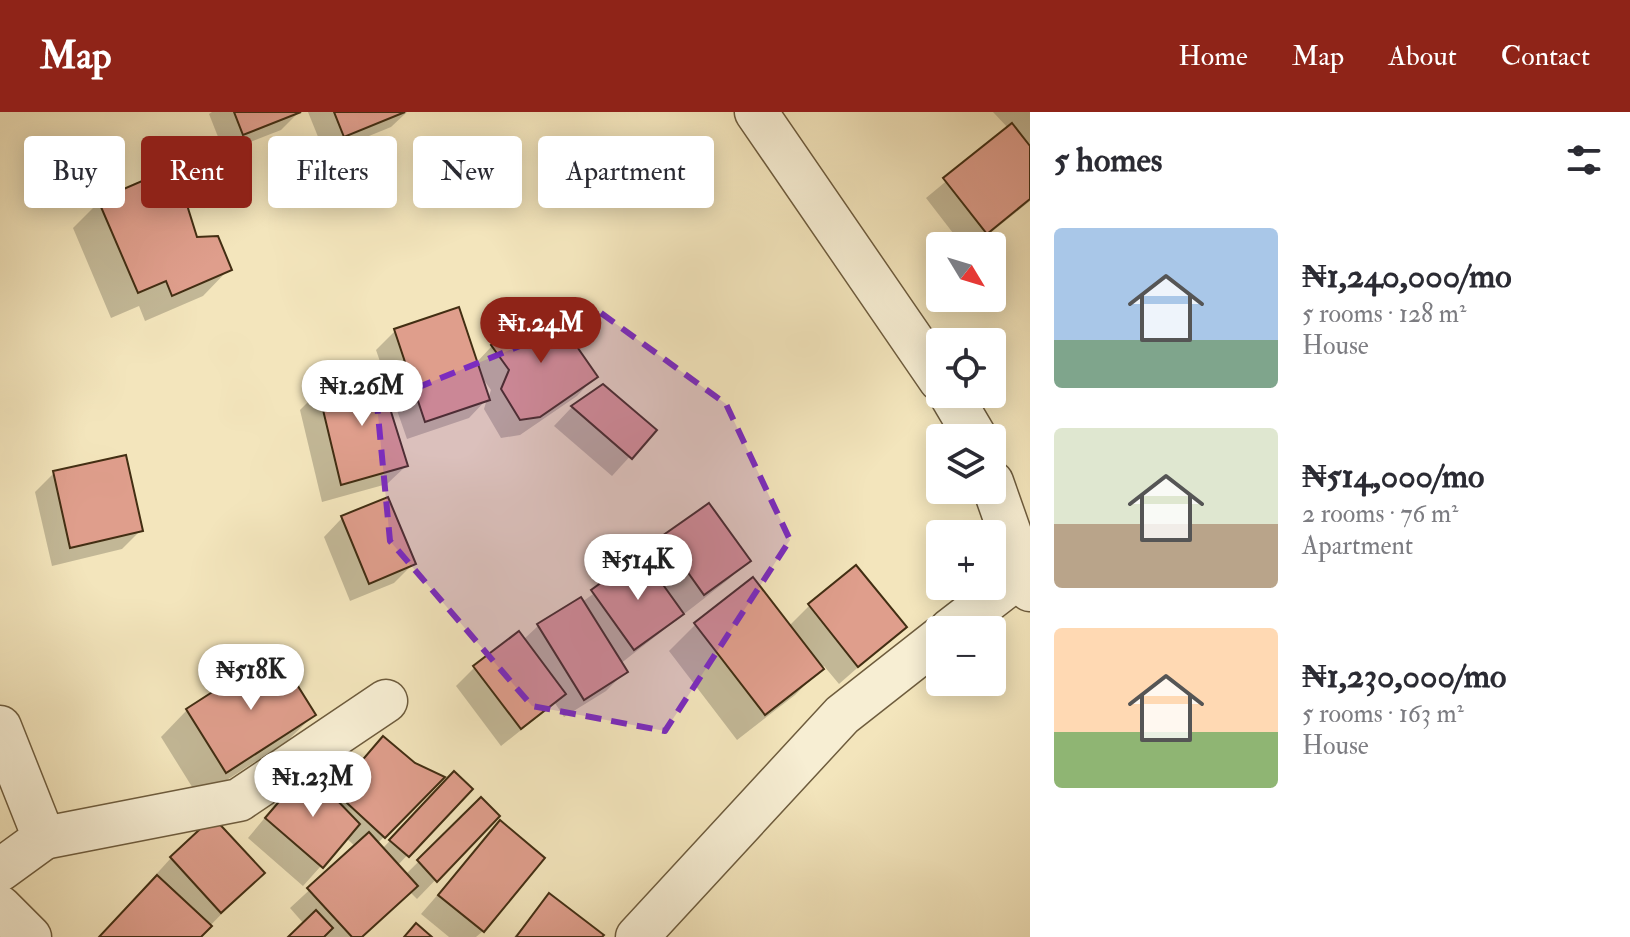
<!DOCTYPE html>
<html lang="en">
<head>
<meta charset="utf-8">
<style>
	:root { --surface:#fff; --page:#f2f2f3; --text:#2b2b33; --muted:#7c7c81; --accent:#8f2418 }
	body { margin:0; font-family:"IM FELL Double Pica",serif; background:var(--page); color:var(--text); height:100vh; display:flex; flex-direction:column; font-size:30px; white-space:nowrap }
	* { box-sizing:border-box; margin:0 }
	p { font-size:26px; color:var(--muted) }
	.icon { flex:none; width:44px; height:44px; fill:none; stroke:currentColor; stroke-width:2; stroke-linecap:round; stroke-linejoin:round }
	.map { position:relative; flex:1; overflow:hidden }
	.panel { display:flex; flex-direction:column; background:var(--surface); width:600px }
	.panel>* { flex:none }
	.hud { position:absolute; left:24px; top:24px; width:760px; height:72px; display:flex; gap:16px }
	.needle { width:52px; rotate:128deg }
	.buttons { position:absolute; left:926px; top:120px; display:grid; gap:16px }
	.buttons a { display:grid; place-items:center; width:80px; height:80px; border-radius:8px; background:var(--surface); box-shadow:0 4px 20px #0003; font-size:40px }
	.price { position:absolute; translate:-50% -68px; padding:0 18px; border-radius:28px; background:#fff; color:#222; font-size:26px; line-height:52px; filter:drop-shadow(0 2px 4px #0008) }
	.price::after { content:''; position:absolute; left:50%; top:48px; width:24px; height:18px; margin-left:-12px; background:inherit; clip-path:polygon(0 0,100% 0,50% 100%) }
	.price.active { background:var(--accent); color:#fff }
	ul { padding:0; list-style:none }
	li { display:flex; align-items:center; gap:24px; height:200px; padding:0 24px }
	li span { display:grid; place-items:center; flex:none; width:224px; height:160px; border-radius:8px; color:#555 }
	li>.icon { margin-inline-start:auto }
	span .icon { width:96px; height:96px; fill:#fffc; stroke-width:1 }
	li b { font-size:34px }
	h2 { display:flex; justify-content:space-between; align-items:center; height:96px; padding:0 24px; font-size:34px }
	.tag { padding:0 28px; border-radius:8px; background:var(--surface); box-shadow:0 4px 20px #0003; font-size:28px; line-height:72px }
	.tag.active { background:var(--accent); color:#fff }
	header { display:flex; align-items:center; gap:48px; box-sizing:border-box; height:112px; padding:0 40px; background:var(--accent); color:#fff }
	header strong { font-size:38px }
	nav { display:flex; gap:44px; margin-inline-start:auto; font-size:28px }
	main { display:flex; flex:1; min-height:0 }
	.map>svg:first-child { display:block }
</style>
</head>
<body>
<header>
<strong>Map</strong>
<nav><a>Home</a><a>Map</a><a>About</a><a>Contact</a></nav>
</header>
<main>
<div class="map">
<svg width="1030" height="825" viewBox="0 0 1030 825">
	<rect width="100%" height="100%" fill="#f3e5bc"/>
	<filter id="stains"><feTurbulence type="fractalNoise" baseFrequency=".0025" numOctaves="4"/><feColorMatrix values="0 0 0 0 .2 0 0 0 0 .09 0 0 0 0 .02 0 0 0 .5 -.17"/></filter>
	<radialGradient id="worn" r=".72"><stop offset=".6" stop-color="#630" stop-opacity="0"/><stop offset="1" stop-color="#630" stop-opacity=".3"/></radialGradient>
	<g fill="#0003" fill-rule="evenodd">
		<polygon points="212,0 299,0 281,18 224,40 209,2"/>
		<polygon points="308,0 407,0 391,15 325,42"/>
		<polygon points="993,0 1030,0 1030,89 974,134 963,134 926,86 1009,17"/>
		<polygon points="99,90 185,93 196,127 229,157 203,184 145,209 139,194 111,206 73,116"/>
		<path d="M395,219L476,251L492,234L595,265L577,284L520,323L501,326L484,297L487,287L469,306L407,327L376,238ZM481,264L491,278L488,287Z"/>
		<polygon points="603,274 654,318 612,364 554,314 572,295"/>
		<polygon points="319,279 406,354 387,372 322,390 300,298"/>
		<polygon points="54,361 140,419 122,437 52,454 35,380"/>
		<polygon points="708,393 748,449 729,467 620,552 625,560 606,579 564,605 555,591 501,634 456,574 475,555 523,528 538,514 580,488 582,490 642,447 663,426"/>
		<polygon points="342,406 413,452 394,471 350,489 324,425"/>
		<polygon points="753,468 789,514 809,494 904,515 839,572 824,554 795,583 737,628 669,539 695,513"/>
		<polygon points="187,598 314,603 287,629 199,686 161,625"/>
		<polygon points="383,626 414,653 441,666 377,732 382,737 436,681 470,677 397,754 405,763 481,688 497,704 417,787 409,779 360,825 290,825 304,812 290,796 356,735 346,726 303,774 248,726 288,678 331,684"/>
		<polygon points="500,711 483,819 476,825 449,825 421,802"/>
		<polygon points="171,746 243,780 199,825 99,825"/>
		<polygon points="549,784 600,825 514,825"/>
	</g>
	<g fill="#df9e8c" stroke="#422e13" stroke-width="2">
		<polygon points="234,0 301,0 243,23"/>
		<polygon points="334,0 405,0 344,25"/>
		<polygon points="1012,11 1030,34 1030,87 987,122 943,66"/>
		<polygon points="186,50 195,71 187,93 197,125 218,124 232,158 172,184 166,169 138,181 98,88"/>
		<polygon points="548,193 598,265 540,305 520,308 501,277 509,258 491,233"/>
		<polygon points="459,195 490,288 425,310 394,217"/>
		<polygon points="378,258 408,354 341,373 318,277"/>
		<polygon points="603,272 657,318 632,347 571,294"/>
		<polygon points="126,343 143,419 70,436 53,359"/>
		<polygon points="388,385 416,452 369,472 341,404"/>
		<polygon points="709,391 751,449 704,483 662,424"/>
		<polygon points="641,442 684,502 634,538 591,478"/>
		<polygon points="856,453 907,515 858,555 808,492"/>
		<polygon points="753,465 824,557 765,603 694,511"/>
		<polygon points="581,485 628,560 584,588 537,512"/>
		<polygon points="519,519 566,582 521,617 473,554"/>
		<polygon points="276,539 316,603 226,661 186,597"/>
		<polygon points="383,624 415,651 445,665 385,726 335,680"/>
		<polygon points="307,657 360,712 323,756 265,706"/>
		<polygon points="454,659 473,677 409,745 389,728"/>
		<polygon points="481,685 500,704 437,770 417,748"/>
		<polygon points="213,705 265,761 221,801 170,745"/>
		<polygon points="500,708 545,746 484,820 438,783"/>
		<polygon points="369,720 418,774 362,825 352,825 307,776"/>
		<polygon points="157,763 212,814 201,825 99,825"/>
		<polygon points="549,781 604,823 602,825 516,825"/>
		<polygon points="316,798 333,816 324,825 288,825"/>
		<polygon points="416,811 432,825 404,825"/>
	</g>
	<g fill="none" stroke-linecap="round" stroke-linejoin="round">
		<g stroke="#6e5c3d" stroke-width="45">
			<g id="minor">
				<polyline points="756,0 940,268"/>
				<polyline points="950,282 976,326"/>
				<polyline points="992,370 1030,478"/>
				<polyline points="950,518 1025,460"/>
				<polyline points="0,615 44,726 0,758"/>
				<polyline points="44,726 239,688 386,589"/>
				<polyline points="0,795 30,825"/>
				<polyline points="637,825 842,603 940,526"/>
			</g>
		</g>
		<use href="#minor" stroke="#f7eed3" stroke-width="42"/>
	</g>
	<path fill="#7b2cbf" fill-opacity="0.2" stroke="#7b2cbf" stroke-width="6" stroke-dasharray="16 10" stroke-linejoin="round" d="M601,201L726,292L790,428L665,619L532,594L390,429L377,292Z"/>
	<rect width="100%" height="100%" filter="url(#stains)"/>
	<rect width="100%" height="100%" fill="url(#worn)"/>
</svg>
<div class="buttons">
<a><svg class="needle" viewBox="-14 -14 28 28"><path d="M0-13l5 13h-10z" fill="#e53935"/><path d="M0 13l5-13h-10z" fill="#7c7c81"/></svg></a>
<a><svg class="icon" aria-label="locate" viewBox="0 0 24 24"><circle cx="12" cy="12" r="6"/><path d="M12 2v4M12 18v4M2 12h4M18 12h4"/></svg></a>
<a><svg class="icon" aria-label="layers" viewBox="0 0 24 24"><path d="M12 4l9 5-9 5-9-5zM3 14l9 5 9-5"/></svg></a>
<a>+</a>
<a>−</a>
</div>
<b class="price active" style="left:541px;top:253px">₦1.24M</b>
<b class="price" style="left:362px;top:316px">₦1.26M</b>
<b class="price" style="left:638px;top:490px">₦514K</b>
<b class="price" style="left:251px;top:600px">₦518K</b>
<b class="price" style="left:313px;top:707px">₦1.23M</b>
<div class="hud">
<a class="tag">Buy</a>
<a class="tag active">Rent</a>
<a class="tag">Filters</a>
<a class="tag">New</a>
<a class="tag">Apartment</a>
</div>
</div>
<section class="panel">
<h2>5 homes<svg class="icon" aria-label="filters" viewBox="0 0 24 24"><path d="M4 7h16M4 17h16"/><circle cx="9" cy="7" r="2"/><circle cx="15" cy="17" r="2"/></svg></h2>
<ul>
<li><span style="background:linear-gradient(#a9c7e8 70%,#7fa58c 0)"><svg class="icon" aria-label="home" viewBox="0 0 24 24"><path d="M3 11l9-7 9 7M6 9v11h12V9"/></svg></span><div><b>₦1,240,000/mo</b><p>5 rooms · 128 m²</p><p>House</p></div></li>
<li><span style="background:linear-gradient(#dfe7d0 60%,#b9a48a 0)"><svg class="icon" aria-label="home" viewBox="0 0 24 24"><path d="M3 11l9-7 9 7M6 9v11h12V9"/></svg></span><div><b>₦514,000/mo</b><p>2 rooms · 76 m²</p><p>Apartment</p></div></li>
<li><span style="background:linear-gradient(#ffd9b3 65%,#8fb573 0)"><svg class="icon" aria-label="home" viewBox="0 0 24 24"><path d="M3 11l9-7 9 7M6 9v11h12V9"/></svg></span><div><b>₦1,230,000/mo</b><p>5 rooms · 163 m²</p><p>House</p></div></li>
</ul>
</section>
</main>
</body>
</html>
